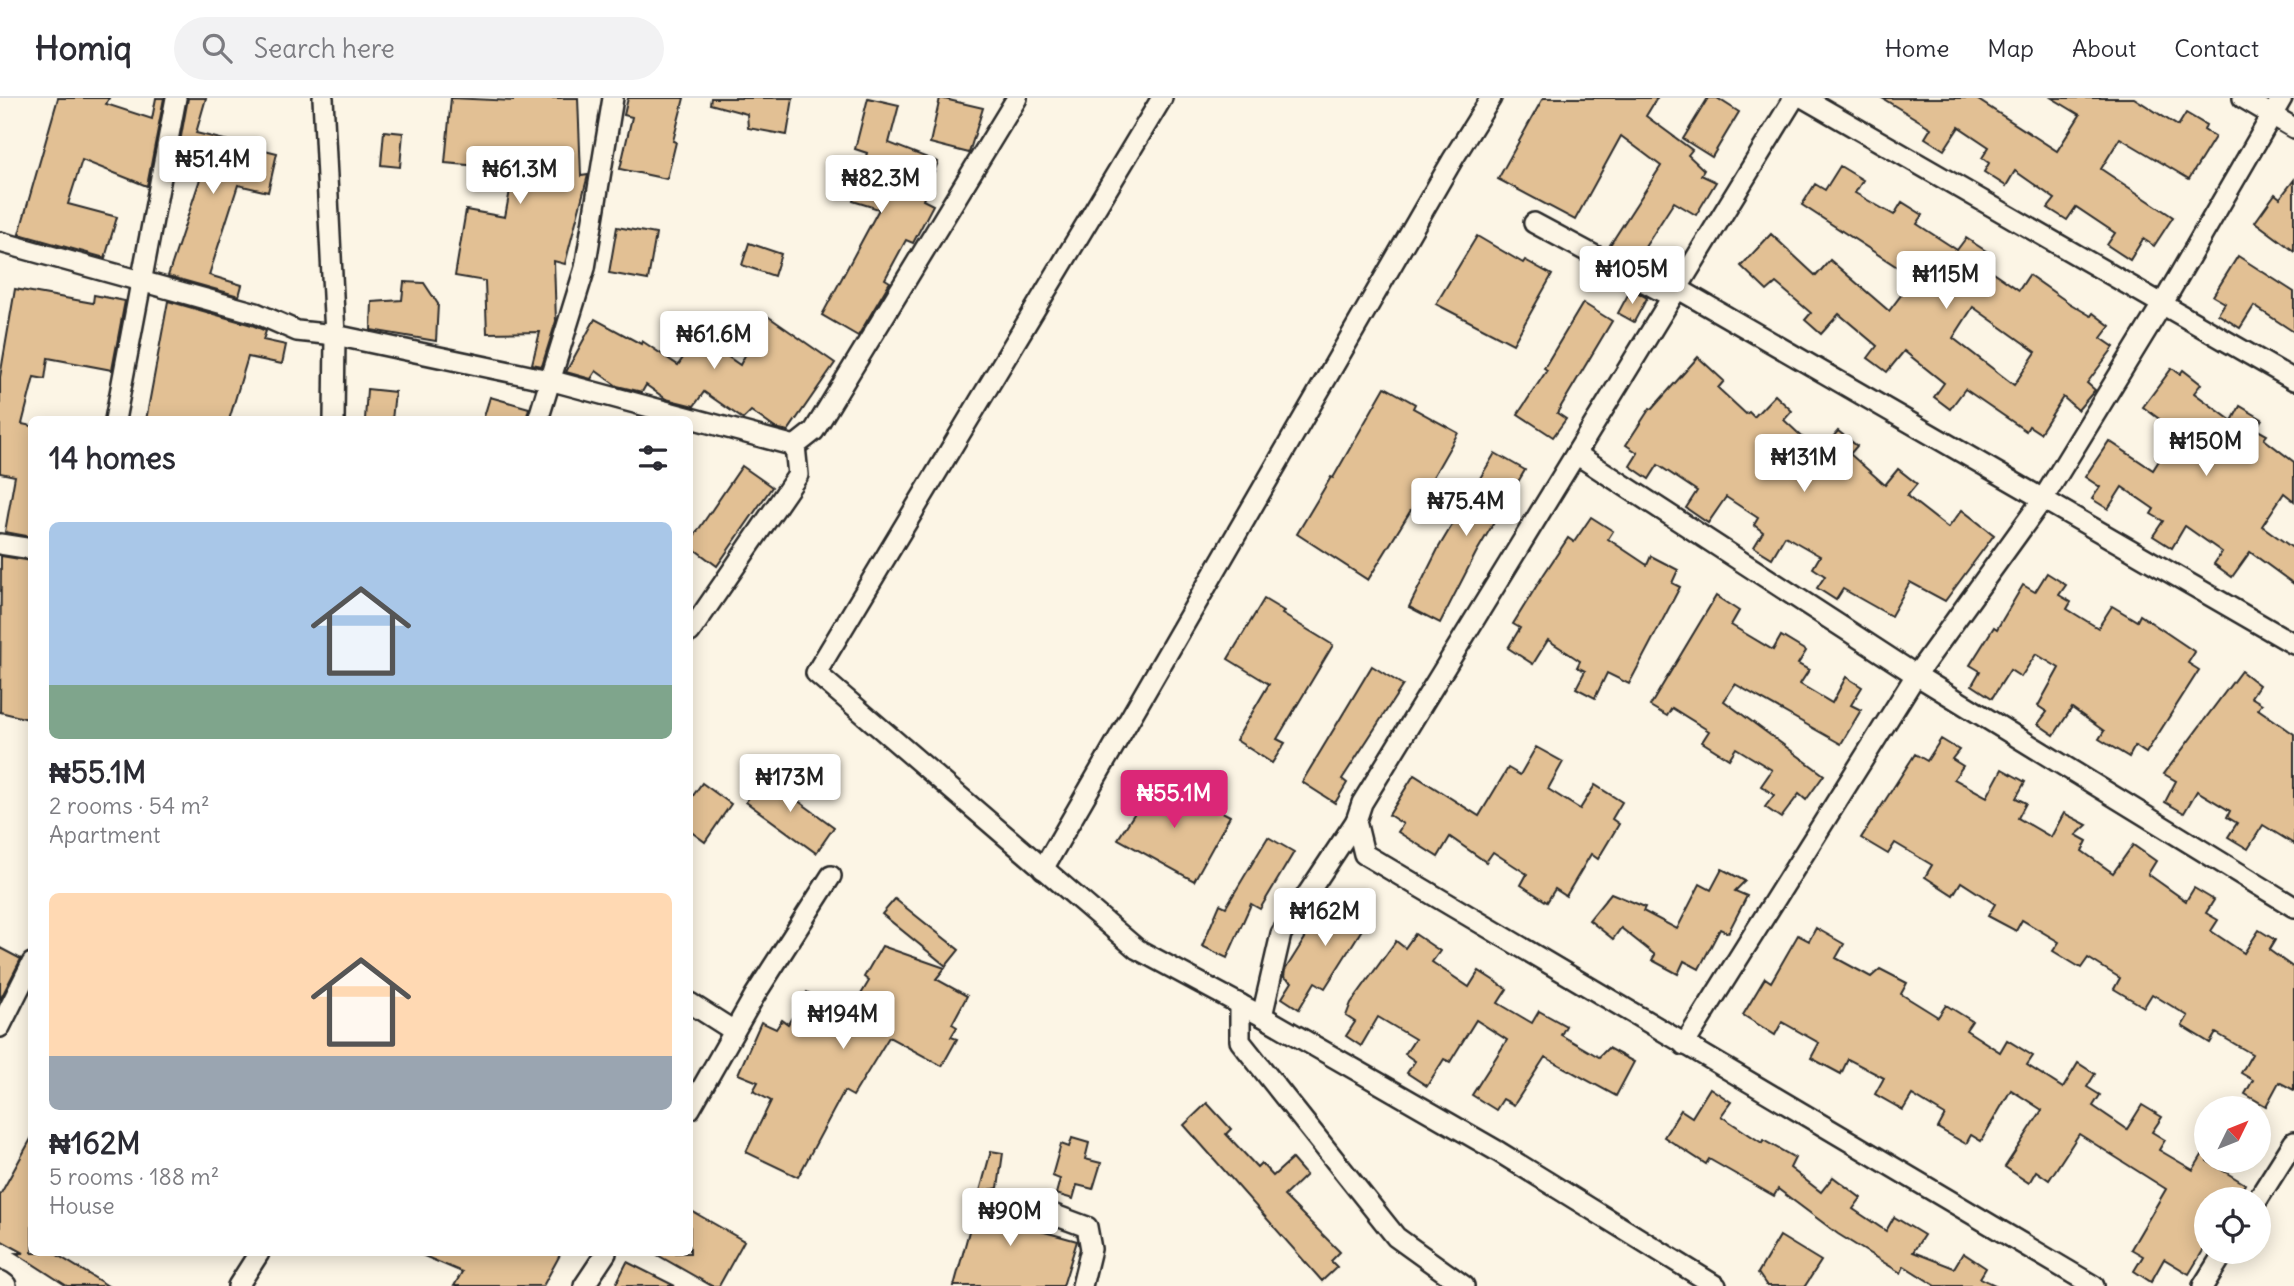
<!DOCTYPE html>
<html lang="en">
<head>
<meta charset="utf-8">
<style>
	:root { --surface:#fff; --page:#f2f2f3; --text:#2b2b33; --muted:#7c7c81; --line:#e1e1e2; --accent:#db2777 }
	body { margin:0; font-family:Delius,sans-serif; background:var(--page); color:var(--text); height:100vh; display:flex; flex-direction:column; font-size:26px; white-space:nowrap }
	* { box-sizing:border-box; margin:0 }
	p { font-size:23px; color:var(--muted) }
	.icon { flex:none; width:38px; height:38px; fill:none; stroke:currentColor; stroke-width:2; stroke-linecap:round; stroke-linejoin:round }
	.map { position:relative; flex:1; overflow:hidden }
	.sheet { position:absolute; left:28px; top:318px; width:665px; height:840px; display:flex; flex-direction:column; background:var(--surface); border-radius:10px; box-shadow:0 4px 18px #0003 }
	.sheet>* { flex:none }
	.needle { width:46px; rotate:47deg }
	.tools { position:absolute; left:2194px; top:998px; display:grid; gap:14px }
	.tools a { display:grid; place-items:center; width:77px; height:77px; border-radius:50%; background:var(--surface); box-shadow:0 4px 18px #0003; font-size:35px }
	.price { position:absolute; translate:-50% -60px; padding:0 16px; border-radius:7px; background:#fff; color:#222; font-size:23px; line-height:46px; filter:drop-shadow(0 2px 4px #0008) }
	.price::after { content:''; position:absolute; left:50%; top:42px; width:21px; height:16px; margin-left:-10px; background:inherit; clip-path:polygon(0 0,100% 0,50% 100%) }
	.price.selected { background:var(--accent); color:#fff }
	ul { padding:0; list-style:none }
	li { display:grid; align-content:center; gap:14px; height:371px; padding:0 21px }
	li span { display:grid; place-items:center; height:217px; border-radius:10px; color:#555 }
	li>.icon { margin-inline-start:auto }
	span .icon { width:126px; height:126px; fill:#fffc; stroke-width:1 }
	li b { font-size:30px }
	h2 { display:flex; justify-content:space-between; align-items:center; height:84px; padding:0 21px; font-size:30px }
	header { display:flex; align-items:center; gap:42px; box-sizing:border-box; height:98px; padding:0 35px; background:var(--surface); border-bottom:2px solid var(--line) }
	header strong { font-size:33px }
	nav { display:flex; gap:38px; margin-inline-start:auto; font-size:24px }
	.search { width:490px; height:63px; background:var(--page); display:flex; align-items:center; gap:18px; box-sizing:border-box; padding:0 24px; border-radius:38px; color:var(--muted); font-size:26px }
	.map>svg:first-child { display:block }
</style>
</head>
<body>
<header>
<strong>Homiq</strong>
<div class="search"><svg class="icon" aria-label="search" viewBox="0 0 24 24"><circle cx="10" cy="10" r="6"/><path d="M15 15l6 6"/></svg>Search here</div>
<nav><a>Home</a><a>Map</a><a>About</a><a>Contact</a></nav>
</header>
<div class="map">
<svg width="2294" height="1188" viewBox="0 0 2294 1188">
	<rect width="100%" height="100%" fill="#fcf5e5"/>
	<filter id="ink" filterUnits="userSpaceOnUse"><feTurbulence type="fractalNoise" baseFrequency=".0143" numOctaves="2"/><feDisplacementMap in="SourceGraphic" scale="14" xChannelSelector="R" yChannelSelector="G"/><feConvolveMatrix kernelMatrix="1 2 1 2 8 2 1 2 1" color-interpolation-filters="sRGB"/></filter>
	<g filter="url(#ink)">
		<g fill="#e2c094" stroke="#2b2b2b" stroke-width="2" fill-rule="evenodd">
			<polygon points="58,0 109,0 106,6 152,21 156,0 164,0 147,88 82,62 68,106 117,119 105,160 19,136"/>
			<polygon points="188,0 206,0 196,35 277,55 268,94 238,87 209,177 242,187 239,198 168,178 201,78 175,71"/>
			<polygon points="451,0 513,3 513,0 578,0 581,78 588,77 565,166 554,163 556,223 542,268 532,266 540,234 487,235 485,183 455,178 466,112 505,119 514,71 445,65"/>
			<polygon points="628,0 684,0 673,43 676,44 667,81 620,71 632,19 624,17"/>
			<polygon points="711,0 793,0 787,37 748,30 747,16 710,6"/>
			<polygon points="868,0 899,7 889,45 938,64 923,102 933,107 913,145 906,142 885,181 890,184 858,238 822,217 879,111 853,103 867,55 855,51"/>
			<polygon points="940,0 983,10 969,55 930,45"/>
			<polygon points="1543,0 1657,0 1646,18 1692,52 1688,57 1704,72 1701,77 1716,84 1696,117 1674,104 1636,163 1610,147 1661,68 1621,38 1575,122 1498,81"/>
			<polygon points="1708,0 1717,0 1739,14 1712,59 1683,41"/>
			<polygon points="1882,0 1975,0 2057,53 2080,17 2052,0 2134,0 2178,28 2186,15 2206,27 2204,32 2215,39 2189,81 2120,40 2101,71 2173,119 2154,148 2143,141 2130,162 2107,147 2115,135 2076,109 2067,122 2048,110 2055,101 2015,73 2006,88 1984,74 1989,65 1982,60 1989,49 1959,29 1944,52 1925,40 1931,30"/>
			<polygon points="384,33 403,35 400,69 381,67"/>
			<path d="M1840,68L1863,82L1855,95L1894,117L1902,104L1923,117L1917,126L1957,152L1966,140L1989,155L1981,166L2019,192L2029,177L2069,205L2091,218L2093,215L2110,228L2101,240L2114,249L2087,285L2095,292L2078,312L2063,299L2040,335L2029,328L2026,333L1965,291L1950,311L1934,299L1944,285L1904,253L1887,274L1868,260L1877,248L1839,216L1821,236L1805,222L1811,215L1776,185L1767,193L1741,168L1771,136L1816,178L1830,162L1889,213L1914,180L1802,107L1815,86L1825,92ZM1973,209L2036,254L2014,287L1953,240Z"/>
			<polygon points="2294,82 2294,153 2255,124 2275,96 2280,100"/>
			<polygon points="617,129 656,136 648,182 609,175"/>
			<polygon points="1477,138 1523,165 1525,162 1552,177 1513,246 1436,206"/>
			<polygon points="749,145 781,156 774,178 742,167"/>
			<polygon points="2238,158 2294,194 2294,234 2254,208 2240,230 2218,216 2225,205 2213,198"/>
			<polygon points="1646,164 1663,173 1659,178 1643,170"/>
			<polygon points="404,184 424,185 438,206 436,243 371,232 372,204 402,202"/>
			<polygon points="15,191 93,205 94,197 125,203 112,272 48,260 45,281 34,279 22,326 32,328 32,439 5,434 15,378 0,375 0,279"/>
			<polygon points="1631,191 1647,200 1634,224 1618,215"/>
			<polygon points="168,203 252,227 266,233 263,242 286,247 282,266 248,259 229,322 146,322"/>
			<polygon points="1583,205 1612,223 1557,315 1566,321 1553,339 1518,316 1547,272 1544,270"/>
			<polygon points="766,217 835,265 788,333 775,330 751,313 743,321 704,294 694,308 666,301 646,287 642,294 617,288 596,273 591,281 566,274 595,221 641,246 642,243 678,267 698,238 740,267"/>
			<polygon points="1698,259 1724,283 1718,290 1746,316 1749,314 1754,319 1775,297 1792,313 1784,322 1812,348 1821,353 1838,333 1857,348 1850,356 1885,387 1898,371 1917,386 1907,398 1948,430 1962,412 1994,437 1945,503 1910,484 1891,518 1843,491 1836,502 1817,490 1825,478 1813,470 1820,458 1785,438 1772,460 1754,449 1763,434 1754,427 1758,420 1726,399 1708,425 1686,410 1697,393 1658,367 1649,381 1630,368 1638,355 1626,347 1650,310 1652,311"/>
			<polygon points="2172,270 2180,276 2183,272 2201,286 2194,295 2232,323 2240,308 2262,321 2256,331 2267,337 2264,341 2294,364 2294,403 2284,395 2262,428 2294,451 2294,486 2250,454 2232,479 2214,466 2222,454 2185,428 2172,450 2153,438 2163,423 2151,416 2154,411 2122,389 2108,411 2092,401 2100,389 2085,379 2109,343 2153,372 2177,334 2143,309"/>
			<polygon points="1385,289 1415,306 1413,310 1458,335 1421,400 1419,399 1368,482 1297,436 1331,379 1333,380"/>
			<polygon points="367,291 395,294 392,322 365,322"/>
			<polygon points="490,299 529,310 526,322 483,322"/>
			<polygon points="1495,355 1525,372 1476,455 1440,525 1409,509 1439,449"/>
			<polygon points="742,368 772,389 717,468 690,448 690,444"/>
			<polygon points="1591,419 1613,433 1608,441 1647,467 1651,458 1678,472 1672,485 1680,489 1629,586 1607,575 1595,600 1576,590 1585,573 1577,569 1580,563 1548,542 1533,566 1508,550 1520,530 1513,526 1544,476 1568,440 1574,444"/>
			<polygon points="1,458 32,463 32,622 0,614"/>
			<polygon points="2047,475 2066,487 2059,497 2071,504 2067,511 2098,530 2112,508 2137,523 2140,517 2195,554 2188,565 2199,572 2146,655 2135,648 2129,659 2099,641 2104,633 2072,610 2054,637 2038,626 2047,614 2038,608 2059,570 2036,556 2021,579 2010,572 1992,600 1972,587 1980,573 1970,567 1994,529 1997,531 2023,487 2035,494"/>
			<polygon points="1716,498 1739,513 1731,527 1773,552 1781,538 1806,553 1798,566 1809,572 1800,586 1832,605 1846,579 1862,589 1851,607 1861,612 1841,646 1735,586 1724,603 1824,677 1806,702 1799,696 1781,720 1765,709 1774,697 1761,688 1772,672 1736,650 1729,661 1702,644 1709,633 1672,610 1667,618 1650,608"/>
			<polygon points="1264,501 1284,513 1282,516 1333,547 1277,641 1285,645 1272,665 1236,642 1269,586 1228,561"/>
			<polygon points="1372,568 1403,587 1342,681 1347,685 1335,705 1302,684"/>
			<polygon points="2241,573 2259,587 2251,599 2262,606 2258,611 2294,636 2294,746 2263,727 2248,751 2228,739 2237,725 2227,719 2230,713 2197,693 2184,715 2165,704 2176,683 2164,676"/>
			<polygon points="1941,641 1959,652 1952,661 1963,668 1954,681 1987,699 2002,671 2025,684 2016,700 2026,705 2018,720 2051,739 2064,715 2087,727 2076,737 2087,743 2082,753 2113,775 2133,747 2156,763 2148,776 2186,803 2194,790 2214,802 2206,815 2218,822 2211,833 2244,855 2259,832 2275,842 2269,852 2294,870 2294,992 2279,984 2266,1008 2245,996 2253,982 2241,975 2252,956 2216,935 2210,945 2182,928 2188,918 2152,896 2144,909 2114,891 2120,880 2088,860 2081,870 2053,853 2059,844 2022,822 2016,833 1988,818 1995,806 1961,784 1953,797 1925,779 1932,767 1895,745 1888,756 1861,740 1915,656 1927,663"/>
			<polygon points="1536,649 1563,664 1548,691 1580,711 1595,687 1622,704 1612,721 1619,726 1598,761 1591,756 1566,798 1555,791 1547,804 1521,787 1527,776 1493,754 1486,764 1450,739 1438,759 1398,734 1403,726 1389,717 1414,677 1479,718 1508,670 1520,677"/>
			<polygon points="764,678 834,729 816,755 746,704"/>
			<polygon points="1156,682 1202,711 1205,705 1230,718 1194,783 1118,741"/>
			<polygon points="702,685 731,706 705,744 690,733 690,702"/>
			<polygon points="1268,739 1294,754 1260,811 1251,806 1227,860 1202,848 1220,806 1226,809"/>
			<polygon points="1722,771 1745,783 1735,793 1747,798 1728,835 1720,831 1699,871 1684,863 1678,876 1652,862 1655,857 1621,830 1613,841 1589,822 1611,795 1645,809 1643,813 1677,831 1700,786 1711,792"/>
			<polygon points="1346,797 1373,814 1325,890 1315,884 1299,911 1282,900 1292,884 1284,879 1285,872 1329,802 1339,809"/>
			<polygon points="895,801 959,852 946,868 882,816"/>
			<polygon points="1816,830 1844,846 1836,860 1871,879 1880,871 1907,885 1901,896 1938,919 1946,907 1972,923 1966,932 2000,954 2007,942 2033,958 2027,967 2063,990 2078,965 2095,976 2087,989 2100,997 2093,1008 2127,1031 2142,1007 2162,1019 2152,1034 2165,1042 2159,1052 2193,1072 2207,1049 2207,1063 2245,1086 2237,1101 2207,1101 2207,1146 2189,1176 2164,1161 2151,1184 2134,1173 2143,1158 2131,1151 2166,1091 2079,1036 2049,1082 2036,1073 2029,1085 2005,1069 2042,1012 2011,992 1981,1043 1971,1037 1966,1046 1938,1030 1945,1017 1912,997 1903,1012 1875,996 1884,980 1848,961 1841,976 1811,960 1819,945 1782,924 1775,937 1743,917 1765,880 1771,884 1798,837 1809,843"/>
			<polygon points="1415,836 1440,853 1432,864 1469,889 1479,873 1507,891 1498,905 1532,925 1539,913 1566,928 1561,937 1599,959 1608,950 1634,964 1616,998 1545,959 1514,1007 1503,1001 1496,1012 1472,997 1507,942 1476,922 1450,964 1444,961 1427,988 1407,975 1415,963 1405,956 1415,941 1378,919 1361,948 1346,938 1355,924 1346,918 1351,905 1396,843 1405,850"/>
			<polygon points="882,848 945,870 936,881 967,898 952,926 957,929 951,939 957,941 942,968 889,939 853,998 844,993 798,1079 746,1054 771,1003 753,993 758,984 738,976 761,924 776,931 782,922 788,926 807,894 848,918 869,883 864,879"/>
			<polygon points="0,850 21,861 0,902"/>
			<polygon points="1710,990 1731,1004 1721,1018 1762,1045 1763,1042 1795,1060 1790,1070 1821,1094 1833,1079 1861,1100 1853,1111 1886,1133 1894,1119 1924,1137 1913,1154 1954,1170 1963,1155 1986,1170 1980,1180 1997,1188 1936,1188 1904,1168 1901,1175 1838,1136 1778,1091 1774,1098 1709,1061 1706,1066 1664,1039 1681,1012 1692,1019"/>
			<polygon points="1207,1005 1231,1031 1226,1036 1257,1069 1261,1065 1273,1078 1292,1061 1306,1077 1284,1098 1340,1154 1331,1163 1337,1169 1322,1183 1184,1027"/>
			<polygon points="32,1039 32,1155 54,1155 108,1188 67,1188 16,1155 24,1155 0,1142 0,1097"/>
			<polygon points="1072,1040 1089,1045 1085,1061 1101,1065 1093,1091 1077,1087 1073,1101 1056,1096 1060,1081 1052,1078 1061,1046 1069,1049"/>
			<polygon points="991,1053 1003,1055 998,1090 984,1093 982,1106 994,1115 994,1120 1077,1143 1063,1188 954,1188"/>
			<polygon points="690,1112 744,1143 719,1188 712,1188 654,1155 690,1155"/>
			<polygon points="1780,1138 1821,1163 1805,1188 1767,1188 1758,1175"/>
			<polygon points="417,1155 561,1155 543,1188 454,1188 462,1174"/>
			<polygon points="627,1164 675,1188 615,1188"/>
		</g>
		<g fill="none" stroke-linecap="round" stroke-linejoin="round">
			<g stroke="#2b2b2b" stroke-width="24">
				<g id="minor">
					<polyline points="323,0 335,237 334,322"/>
					<polyline points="1162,0 816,575 1137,851 1262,918 1281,836 1356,723"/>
					<polyline points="1794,0 1362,705 1356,723 1364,756 2094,1188"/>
					<polyline points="1804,0 2294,282"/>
					<polyline points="2243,0 2294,30"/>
					<polyline points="1534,125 1672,199"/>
					<polyline points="0,144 256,215 297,233 335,237 553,283 795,348 814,333 1017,0"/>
					<polyline points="1677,190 2294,546"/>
					<polyline points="115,322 176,0"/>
					<polyline points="538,322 585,170 613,0"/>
					<polyline points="1576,356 1916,577 2294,809"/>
					<polyline points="0,446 32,451"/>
					<polyline points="690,534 798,377 795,348"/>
					<polyline points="1043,771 1453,61 1491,0"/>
					<polyline points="690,905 734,933"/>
					<polyline points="1240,906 1240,943 1396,1139 1464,1188"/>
					<polyline points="1262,918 1499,1054 1716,1188"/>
					<polyline points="0,929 32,865"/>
					<polyline points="1684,947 1916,577 2043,401 2163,205 2282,0"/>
					<polyline points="690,1011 755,897 831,778"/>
					<polyline points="2258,1101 2294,1044"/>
					<polyline points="993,1102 1044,1113 1087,1129 1091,1151 1082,1188"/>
					<polyline points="238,1188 259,1155"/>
					<polyline points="584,1188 606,1155"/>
					<polyline points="2203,1188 2225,1153"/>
				</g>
			</g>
			<g stroke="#2b2b2b" stroke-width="28">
				<polyline id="tertiary" points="0,1185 4,1188"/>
			</g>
			<use href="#minor" stroke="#fcf5e5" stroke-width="19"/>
			<use href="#tertiary" stroke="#fcf5e5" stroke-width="23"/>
		</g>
	</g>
</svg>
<div class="tools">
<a><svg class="needle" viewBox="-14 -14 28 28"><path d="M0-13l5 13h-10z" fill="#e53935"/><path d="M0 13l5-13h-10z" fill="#7c7c81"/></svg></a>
<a><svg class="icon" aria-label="locate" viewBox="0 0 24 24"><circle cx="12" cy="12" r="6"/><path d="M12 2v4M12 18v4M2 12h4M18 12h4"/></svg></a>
</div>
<b class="price" style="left:213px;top:98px">₦51.4M</b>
<b class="price" style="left:520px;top:108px">₦61.3M</b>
<b class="price" style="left:881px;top:117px">₦82.3M</b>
<b class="price" style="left:1632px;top:208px">₦105M</b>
<b class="price" style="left:1946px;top:213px">₦115M</b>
<b class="price" style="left:714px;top:273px">₦61.6M</b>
<b class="price" style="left:2206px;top:380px">₦150M</b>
<b class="price" style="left:1804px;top:396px">₦131M</b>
<b class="price" style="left:1466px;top:440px">₦75.4M</b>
<b class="price" style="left:790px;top:716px">₦173M</b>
<b class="price selected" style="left:1174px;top:732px">₦55.1M</b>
<b class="price" style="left:1325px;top:850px">₦162M</b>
<b class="price" style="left:843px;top:953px">₦194M</b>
<b class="price" style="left:1010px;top:1150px">₦90M</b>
<section class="sheet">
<h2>14 homes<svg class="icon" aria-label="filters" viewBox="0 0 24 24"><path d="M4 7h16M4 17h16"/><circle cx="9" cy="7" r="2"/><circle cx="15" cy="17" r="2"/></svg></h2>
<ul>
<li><span style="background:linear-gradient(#a9c7e8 75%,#7fa58c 0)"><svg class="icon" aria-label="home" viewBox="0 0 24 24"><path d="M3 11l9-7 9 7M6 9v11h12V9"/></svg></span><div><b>₦55.1M</b><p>2 rooms · 54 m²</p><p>Apartment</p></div></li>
<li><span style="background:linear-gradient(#ffd9b3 75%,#9aa5b1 0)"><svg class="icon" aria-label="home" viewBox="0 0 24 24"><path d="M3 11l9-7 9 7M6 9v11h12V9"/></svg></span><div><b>₦162M</b><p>5 rooms · 188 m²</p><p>House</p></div></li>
</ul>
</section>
</div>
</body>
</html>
